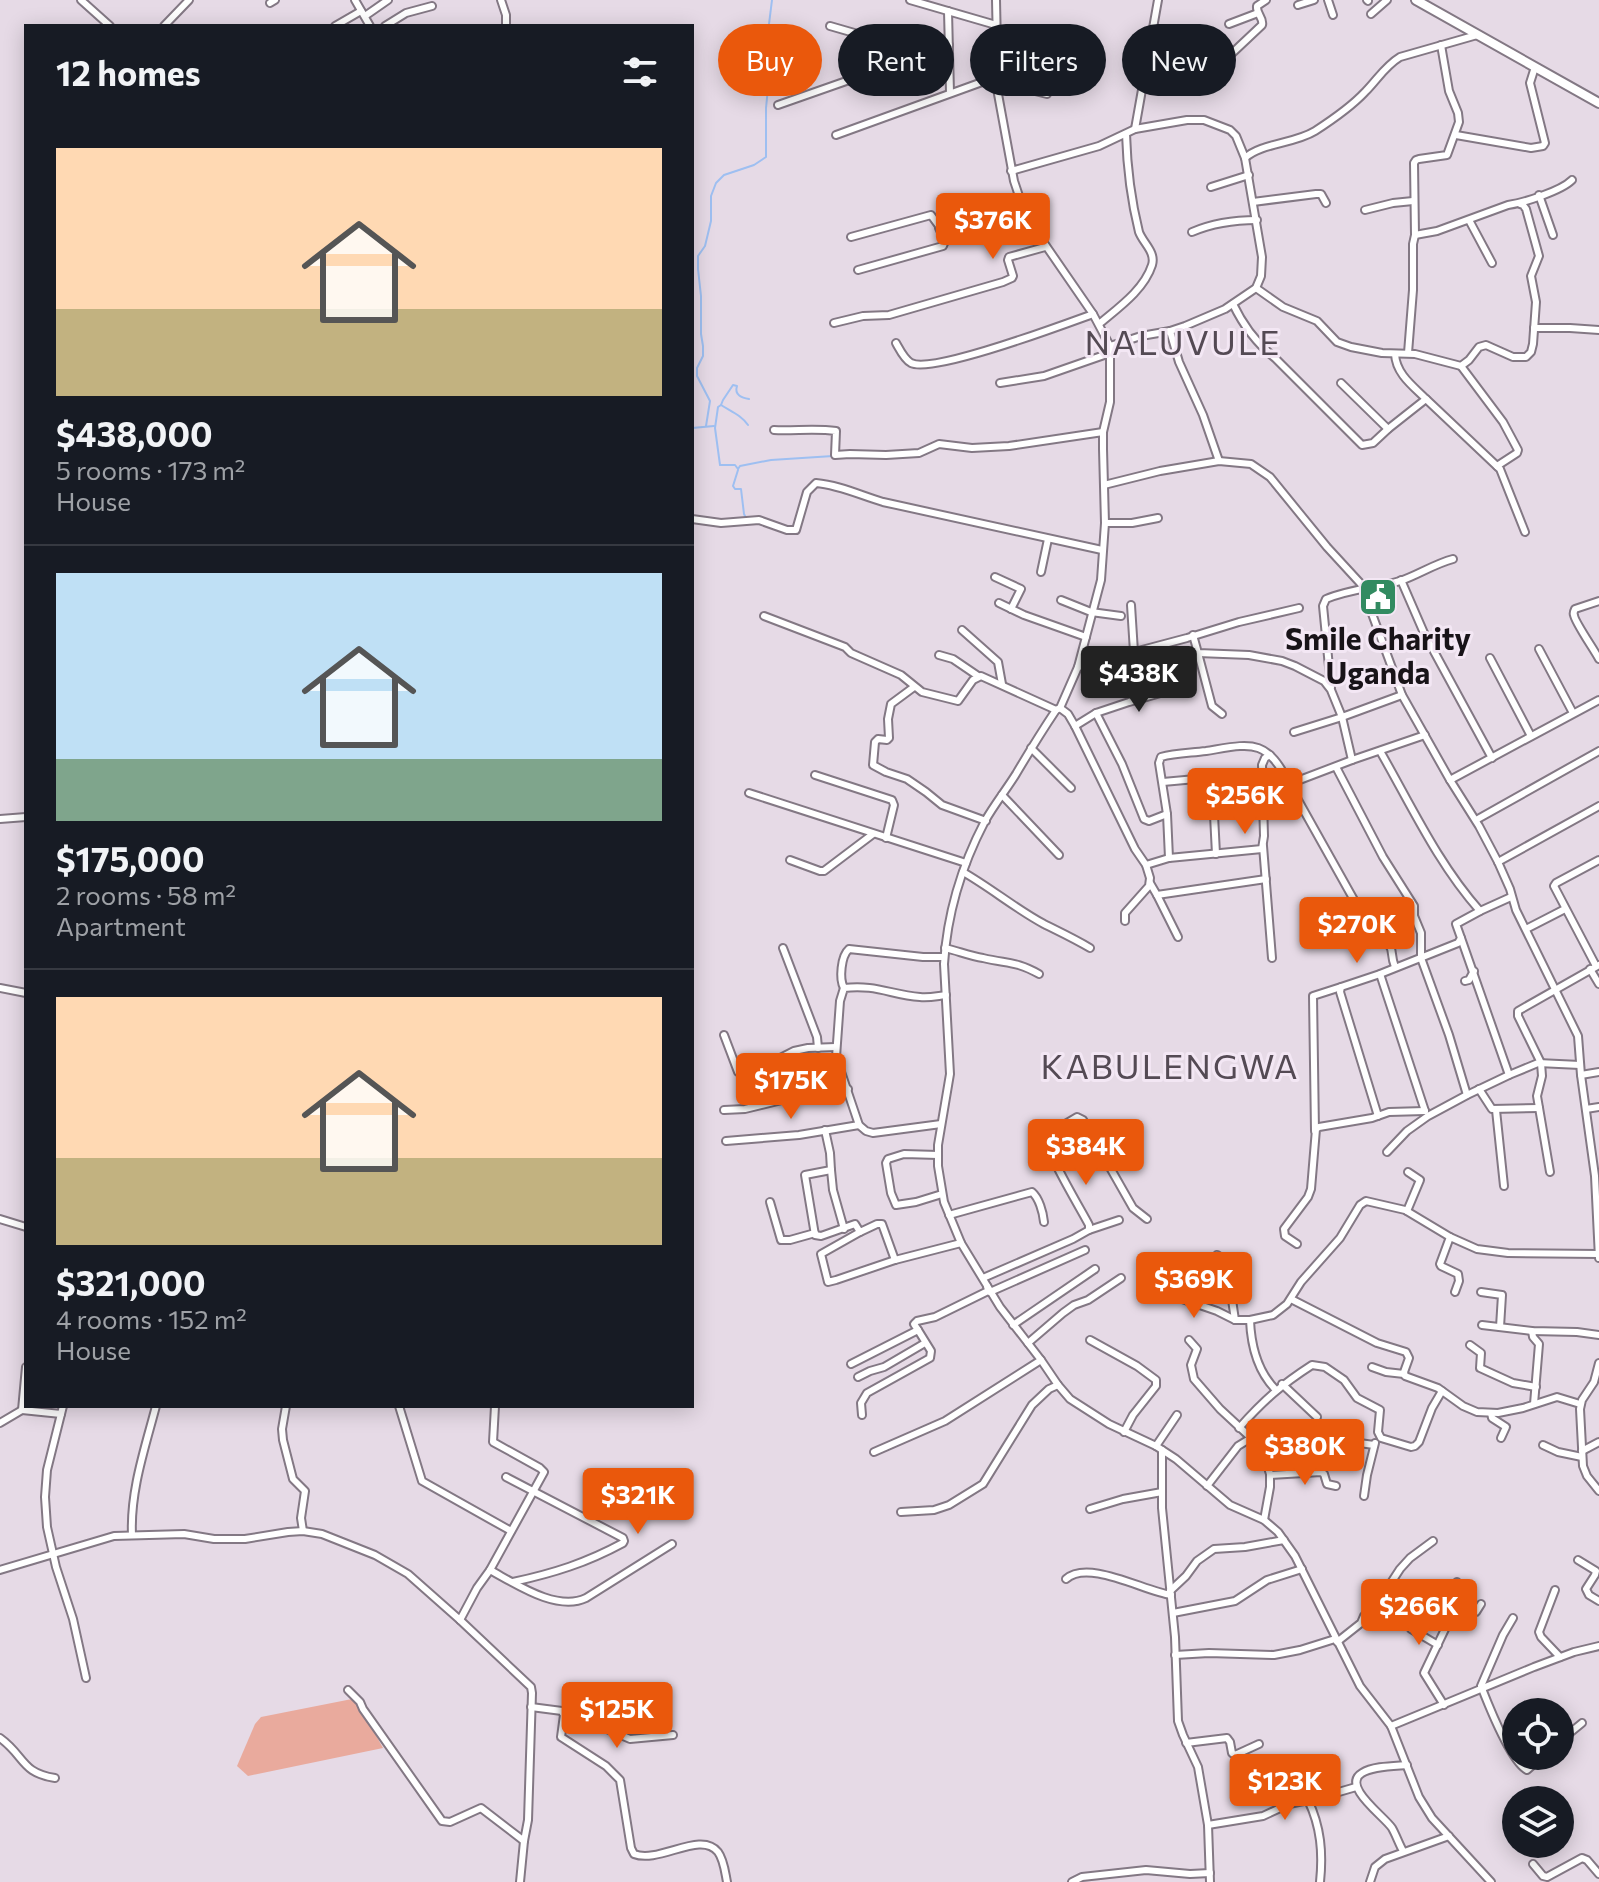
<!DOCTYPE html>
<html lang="en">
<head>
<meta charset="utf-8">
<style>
	:root { --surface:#171b24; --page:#20242c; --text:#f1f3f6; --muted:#9ea1a6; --line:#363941; --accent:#ea580c }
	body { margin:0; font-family:Commissioner,sans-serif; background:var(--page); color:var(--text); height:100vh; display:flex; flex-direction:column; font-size:30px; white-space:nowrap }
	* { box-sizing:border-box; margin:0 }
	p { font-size:26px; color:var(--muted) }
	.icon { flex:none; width:44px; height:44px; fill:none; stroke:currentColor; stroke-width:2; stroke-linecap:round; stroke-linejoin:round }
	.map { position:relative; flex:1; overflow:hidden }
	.panel { position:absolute; left:24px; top:24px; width:670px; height:1384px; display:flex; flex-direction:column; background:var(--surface); border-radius:0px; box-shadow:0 4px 20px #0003 }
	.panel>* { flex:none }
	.hud { position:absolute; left:718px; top:24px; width:760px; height:72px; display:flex; gap:16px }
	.controls { position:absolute; left:1502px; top:1698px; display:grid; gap:16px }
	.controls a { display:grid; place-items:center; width:72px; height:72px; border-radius:50%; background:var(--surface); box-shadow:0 4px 20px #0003; font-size:40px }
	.price { position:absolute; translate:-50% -68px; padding:0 18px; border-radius:8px; background:var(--accent); color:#fff; font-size:26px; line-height:52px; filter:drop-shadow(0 2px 4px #0008) }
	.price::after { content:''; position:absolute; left:50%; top:48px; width:24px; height:18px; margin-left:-12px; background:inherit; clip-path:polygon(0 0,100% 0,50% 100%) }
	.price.on { background:#222; color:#fff }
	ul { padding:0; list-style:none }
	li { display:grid; align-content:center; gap:16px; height:424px; padding:0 32px }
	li+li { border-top:2px solid var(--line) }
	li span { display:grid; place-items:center; height:248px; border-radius:0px; color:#555 }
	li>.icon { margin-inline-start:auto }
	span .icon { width:144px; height:144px; fill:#fffc; stroke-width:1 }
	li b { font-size:34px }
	h2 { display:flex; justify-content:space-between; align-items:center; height:96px; padding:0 32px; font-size:34px }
	.tag { padding:0 28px; border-radius:36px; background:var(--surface); box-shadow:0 4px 20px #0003; font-size:28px; line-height:72px }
	.tag.on { background:var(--accent); color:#fff }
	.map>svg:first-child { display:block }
</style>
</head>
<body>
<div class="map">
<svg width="1599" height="1882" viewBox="0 0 1599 1882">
	<rect width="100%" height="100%" fill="#e6dae6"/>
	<polygon fill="#e9aa9d" points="352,1699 359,1705 383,1748 248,1776 237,1766 255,1724 261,1717"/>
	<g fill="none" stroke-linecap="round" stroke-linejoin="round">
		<g stroke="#9ebff1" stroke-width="2">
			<path d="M721,405L723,400L733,385L737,386C734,395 742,398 749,399"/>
			<path d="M748,425C741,415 732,412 721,405L718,407L715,428L720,465H735L738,469L740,466L771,460L833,456"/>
			<polyline points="706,426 710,401 697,376 697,368 703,356 703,346 701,334 701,296 698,269 698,256 705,246 711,221 711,196 716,183 724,175 754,165 766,157 766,108 771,58 767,40 772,0"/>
			<polyline points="692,428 714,426"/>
			<polyline points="738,470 733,486 735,489 741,489 744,514 746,518"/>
		</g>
		<g stroke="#837884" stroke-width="10">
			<g id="minor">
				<polyline points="81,0 110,26"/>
				<polyline points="355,0 370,26"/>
				<polyline points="501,0 506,15 506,26"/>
				<polyline points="910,0 996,25"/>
				<path d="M996,0L998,94L1014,181L1022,205L1033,227L1093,314L1110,346V402L1103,432V449L1105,523L1101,580L1078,667L1060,708L1056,710C1042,731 1029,752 1016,774C1006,790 994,805 985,821C962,865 947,915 944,964L950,1074L938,1145V1166L944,1202L961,1243L1000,1307L1041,1360L1058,1385L1070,1399L1109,1424L1156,1446L1176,1459L1230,1505L1264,1520L1278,1532L1295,1556L1360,1686L1391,1726L1419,1797L1432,1818L1491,1882"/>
				<polyline points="1328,0 1333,15"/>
				<polyline points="1367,0 1368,1"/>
				<polyline points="270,3 275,0"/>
				<polyline points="1298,5 1314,0"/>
				<polyline points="948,11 950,93"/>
				<polyline points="1371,14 1387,0"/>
				<polyline points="365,16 388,0"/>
				<polyline points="1229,24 1258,13"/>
				<polyline points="164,26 189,0"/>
				<polyline points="335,26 361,11"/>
				<polyline points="385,26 406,13 432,6"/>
				<polyline points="830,26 889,43 893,49 895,64"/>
				<path d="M1227,58L1262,25C1264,18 1256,14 1257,6L1266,0"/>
				<polyline points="1146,68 1192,76"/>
				<polyline points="997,87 1035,91 1047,94"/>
				<polyline points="778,105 949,45"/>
				<polyline points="1135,129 1158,0"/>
				<polyline points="836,135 996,77"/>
				<polyline points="1456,135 1531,148 1543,146 1545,143 1530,83 1535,67"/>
				<polyline points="1011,171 1099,146 1135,129 1187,120 1204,120 1230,130 1236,136 1245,158"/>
				<polyline points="1211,187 1249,175"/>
				<polyline points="1539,195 1553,235"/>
				<polyline points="1253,202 1316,194 1321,194 1326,203"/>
				<polyline points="1365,210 1393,203 1413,201"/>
				<polyline points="1469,220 1492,263"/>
				<path d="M1192,232C1213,223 1234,220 1257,220"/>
				<path d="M1415,235L1437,231L1508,205C1523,203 1561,191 1572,180"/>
				<polyline points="851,237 931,215 942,230 1022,205"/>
				<polyline points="858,270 943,246 945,241 939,228"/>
				<polyline points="1256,288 1283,307 1317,321 1337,342 1351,347 1382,353 1415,354 1461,366 1469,360 1479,347 1486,345 1513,357 1526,357 1531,352 1533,344 1536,302 1531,276 1539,256 1526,209 1523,205 1520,204"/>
				<path d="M1233,304C1243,325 1256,343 1275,358L1362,445L1373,443L1388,429L1426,399L1500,469L1525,532"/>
				<polyline points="834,323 863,316 889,315 1003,282 1012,278 1013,276 1008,260 1009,257 1045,247"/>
				<path d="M1099,324C1118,308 1144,290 1152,265C1156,252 1143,243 1139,232C1131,200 1127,166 1126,134"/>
				<polyline points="1534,328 1570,328 1599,330"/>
				<polyline points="1170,331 1179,362 1203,415 1219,461"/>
				<path d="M896,343C900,350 904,359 911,363C933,374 1065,324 1093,314"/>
				<path d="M1110,346L1141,336L1170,331L1185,326L1225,309L1256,288L1261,276L1262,257L1245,158C1261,143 1294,144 1315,131C1332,120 1351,107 1365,92C1377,80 1385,66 1400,57L1477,35"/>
				<polyline points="1408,353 1413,290 1413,244 1415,235 1414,163 1416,160 1419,159 1447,155 1459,122 1458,113 1449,91 1441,45"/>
				<path d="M1395,354C1396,374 1413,386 1426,399"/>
				<polyline points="1461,366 1503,422 1518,450 1517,453 1497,466"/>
				<polyline points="1000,383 1044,376 1110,353"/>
				<polyline points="1341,383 1388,429"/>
				<path d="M774,430C795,431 815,428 836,431L835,455L850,454L886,455L919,453L939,444L972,448L1009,446L1103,432"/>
				<polyline points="1104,485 1160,471 1219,461 1251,464 1270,477 1327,547 1361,584 1402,695 1450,780 1479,826 1498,862 1510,889 1516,910 1578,1036 1581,1075 1595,1176 1599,1258"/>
				<path d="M692,519L721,523L759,520L787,530H796L807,492L816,483C839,485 860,495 883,502L1102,550"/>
				<polyline points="1105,523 1132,523 1158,518"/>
				<polyline points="1041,572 1048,539"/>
				<polyline points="995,577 1021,589 1011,609"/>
				<polyline points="1401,580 1424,633 1492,758"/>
				<polyline points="1061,600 1091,612 1121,616"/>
				<path d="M1599,601L1575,609C1574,611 1573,613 1574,615C1574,621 1595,651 1599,659"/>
				<polyline points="999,603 1024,615 1086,637"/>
				<polyline points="1131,605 1134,652"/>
				<polyline points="764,616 845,647 851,653 901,675 922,692 958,701 973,680 981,676 1056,710"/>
				<polyline points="962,630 998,662 1002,684"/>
				<polyline points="1193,635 1198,653 1249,655 1282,661 1295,666 1324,681 1331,690 1342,717 1402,695"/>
				<polyline points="1539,649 1573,713"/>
				<polyline points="1198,653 1212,706 1222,714"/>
				<polyline points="939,655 953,659 978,676"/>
				<polyline points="1490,658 1531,736"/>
				<polyline points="1078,667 1187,638 1239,622 1299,608"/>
				<polyline points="914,687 891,704 888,719 889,738 887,740 878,739 875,742 873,765 886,772 907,779 926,792 942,805 986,821"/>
				<path d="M1331,687L1323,606L1326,599C1350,589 1375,588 1400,581C1418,575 1434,564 1453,559"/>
				<polyline points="1060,708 1068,714 1075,726 1135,849 1146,865 1150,878 1149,886 1125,913 1125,921"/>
				<polyline points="1096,713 1129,702 1171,690"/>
				<polyline points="1075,726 1096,713 1122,764 1144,819 1149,821 1167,814"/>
				<polyline points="1294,732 1342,717 1352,760"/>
				<polyline points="1031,748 1071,788"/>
				<path d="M1380,751C1411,805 1438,864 1480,911"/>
				<polyline points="1336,767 1383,857 1414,906 1414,916 1421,933 1421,958 1449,1035 1467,1095"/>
				<polyline points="815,775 892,800 894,805 886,838"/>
				<polyline points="1450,780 1599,700"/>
				<polyline points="1163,782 1261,773"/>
				<polyline points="749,793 966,863"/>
				<polyline points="1002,795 1059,855"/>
				<polyline points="1214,815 1216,854"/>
				<polyline points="0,819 26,817"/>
				<polyline points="1476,820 1599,751"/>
				<polyline points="1263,846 1272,958"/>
				<path d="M1169,858L1167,814L1159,763L1161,757C1175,753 1191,753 1206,751C1250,744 1267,737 1289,784"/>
				<polyline points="790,860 820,871 824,871 873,834"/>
				<polyline points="1498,862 1599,806"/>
				<polyline points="1146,865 1169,858 1262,849 1264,836 1262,765 1265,758 1270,755"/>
				<path d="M963,872C991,888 1016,909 1044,924C1060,932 1075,939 1090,948"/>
				<polyline points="1150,883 1157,895 1266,879"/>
				<polyline points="1157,895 1178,937"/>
				<polyline points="1526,929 1565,909"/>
				<polyline points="1461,938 1509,1075"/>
				<polyline points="783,948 817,1037 818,1048"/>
				<path d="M945,948C958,951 970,956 983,958C1008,964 1016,961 1039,974"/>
				<polyline points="1596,966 1554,886 1556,883 1599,860"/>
				<path d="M1395,967C1388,949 1398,946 1377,941L1289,784L1352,760L1425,735"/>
				<polyline points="1590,969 1599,984"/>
				<polyline points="1380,974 1425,1111"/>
				<polyline points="1465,981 1469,980 1474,971"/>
				<polyline points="0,988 26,993"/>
				<path d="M844,988C839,979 841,956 849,949L923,957H944"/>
				<polyline points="724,1035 738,1072 745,1076 794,1051 808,1048 836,1047"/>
				<polyline points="1581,1075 1599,1072"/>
				<polyline points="1479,1089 1492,1109 1539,1108"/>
				<polyline points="1586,1109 1599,1107"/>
				<polyline points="724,1110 745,1109 798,1096 848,1089"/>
				<polyline points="1496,1110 1504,1186"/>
				<polyline points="1378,1116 1340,992 1341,987 1380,974 1458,943 1461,938 1456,924 1480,911 1511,897"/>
				<path d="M941,1124L873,1133L866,1131L859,1125L836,1057L840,1001L844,988C875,984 892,995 920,997C929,998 937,996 946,995"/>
				<polyline points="825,1130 830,1153 831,1170 805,1175 815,1235 821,1236 855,1224 860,1232 877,1224 882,1224 895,1260"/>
				<polyline points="1315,1131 1313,996 1341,987"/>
				<polyline points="726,1141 799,1135 859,1125"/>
				<polyline points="1387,1152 1407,1131 1428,1116 1467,1095 1509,1075 1538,1063 1580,1065"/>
				<polyline points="938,1155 904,1154 888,1159 886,1163 891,1193 896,1205 916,1202 942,1194"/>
				<polyline points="831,1170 833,1190 844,1229"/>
				<polyline points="1550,1172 1537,1096 1542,1076 1541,1063 1518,1016 1518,1011 1599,965"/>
				<polyline points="770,1202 781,1240 790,1240 815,1233"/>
				<polyline points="1407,1211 1420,1180 1408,1172"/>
				<path d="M949,1215L1032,1192C1039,1198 1043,1212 1044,1222"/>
				<polyline points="0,1219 26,1227"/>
				<polyline points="1089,1230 1119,1220"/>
				<polyline points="860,1232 821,1254 828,1282 836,1280 895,1260 961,1243"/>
				<polyline points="1450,1237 1440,1264 1441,1266 1458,1274 1459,1281 1455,1292"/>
				<polyline points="1297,1244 1285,1236 1284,1229 1308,1197 1311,1189 1316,1129 1319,1127 1372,1118 1389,1112 1425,1111"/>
				<polyline points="1217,1255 1223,1259 1227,1266 1235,1320"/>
				<path d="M983,1278L1073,1239L1089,1230V1225C1082,1211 1044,1149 1047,1138C1047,1136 1049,1135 1050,1133L1077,1117L1083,1120L1133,1208L1147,1219"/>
				<polyline points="990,1292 1085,1250"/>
				<polyline points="1162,1292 1217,1311 1235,1320 1250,1320 1273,1315 1287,1304 1301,1282 1340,1238 1360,1205 1366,1201 1405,1210 1450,1237 1477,1249 1508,1253 1599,1254"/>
				<polyline points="1481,1292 1502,1295 1500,1327"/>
				<polyline points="1291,1299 1377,1343 1406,1352 1409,1358 1404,1372 1405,1376 1438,1388 1463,1406 1477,1412 1498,1413 1523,1408 1557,1397 1580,1404"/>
				<path d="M1250,1320C1251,1345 1258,1372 1276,1390"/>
				<polyline points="1013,1325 1095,1269"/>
				<polyline points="1482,1325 1532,1331 1577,1332 1599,1335"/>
				<polyline points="1532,1331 1533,1337 1539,1344 1534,1404"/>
				<polyline points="1090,1340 1137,1366 1156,1380 1156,1386 1133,1415 1124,1432"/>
				<polyline points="1189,1340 1197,1349 1191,1365 1194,1379 1220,1409 1262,1448 1270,1474 1270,1487 1264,1520"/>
				<polyline points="1028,1343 1063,1313 1074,1305 1088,1300 1121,1278"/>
				<polyline points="1470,1345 1481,1353 1480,1368 1513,1383 1536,1387"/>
				<polyline points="1599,1363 1594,1382 1582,1400 1580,1409 1583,1466 1587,1476 1599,1491"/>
				<polyline points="851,1364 916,1331 918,1330 914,1324 917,1321 935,1317 988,1291 987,1286"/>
				<polyline points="26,1367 22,1410 61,1414"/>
				<polyline points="1372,1367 1386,1372 1404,1374"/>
				<polyline points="858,1377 870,1371 884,1367 925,1343"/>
				<polyline points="1282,1384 1317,1417"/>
				<polyline points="63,1406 47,1470 45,1497 47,1527 56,1567 73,1619 86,1678"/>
				<polyline points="286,1406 282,1429 283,1440 293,1479 305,1491 301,1518 303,1531"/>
				<polyline points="399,1406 422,1481 511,1531"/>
				<polyline points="1491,1413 1492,1418 1506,1427 1501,1438"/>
				<polyline points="862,1415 861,1403 867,1393 930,1358 931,1351 918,1330"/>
				<polyline points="0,1423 22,1410"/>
				<path d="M1239,1428C1264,1400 1281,1385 1312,1365L1325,1367L1344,1380L1357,1398L1380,1410L1378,1432L1381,1438L1411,1447L1415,1446L1419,1442L1432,1408L1442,1391"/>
				<polyline points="1272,1434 1280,1431 1292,1432 1305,1439 1326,1444 1342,1444 1352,1442 1374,1445"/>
				<polyline points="1543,1445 1558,1452 1582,1457"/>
				<polyline points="1156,1446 1177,1415"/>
				<polyline points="1162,1450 1162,1508 1175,1637 1178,1721 1183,1735 1198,1767 1208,1825 1210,1882"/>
				<polyline points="1582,1451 1599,1442"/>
				<polyline points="874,1452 945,1421 1041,1360"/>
				<polyline points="1270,1475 1321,1472 1324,1474 1327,1484 1336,1486"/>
				<path d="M506,1477L623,1538L624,1541L623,1543C586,1563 554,1573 513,1582"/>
				<polyline points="1207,1486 1238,1446 1251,1438"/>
				<polyline points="1364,1496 1367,1475 1375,1443"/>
				<polyline points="1090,1509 1123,1499 1162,1492"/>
				<polyline points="901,1512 934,1510 949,1505 983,1484 1032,1405 1049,1389 1058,1385"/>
				<path d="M132,1535C130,1491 145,1448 156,1406"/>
				<polyline points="1578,1560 1596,1571 1595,1575 1586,1589 1589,1595 1599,1601"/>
				<polyline points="0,1570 114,1536 184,1534 214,1539 245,1539 288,1532 303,1531 322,1534 375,1555 408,1574 460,1620 531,1687 532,1693 528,1820 524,1841 520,1882"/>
				<path d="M490,1570C516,1584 557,1612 586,1598L672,1544"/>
				<path d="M1066,1579C1088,1559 1144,1591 1171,1595"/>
				<polyline points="1555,1590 1539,1632 1541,1637 1560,1657"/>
				<polyline points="1170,1591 1186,1576 1197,1561 1214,1549 1245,1547 1284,1540"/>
				<polyline points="1379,1600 1407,1618 1411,1629 1438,1645"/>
				<polyline points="1452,1604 1476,1612 1481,1604"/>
				<polyline points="1173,1613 1235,1601 1267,1580 1302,1569"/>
				<path d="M1513,1618L1503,1635L1481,1686C1488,1704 1511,1762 1527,1770L1543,1756"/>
				<polyline points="460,1620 477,1588 490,1570 544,1472 540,1468 493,1442 495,1406"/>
				<polyline points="1337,1642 1361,1623 1364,1616 1387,1589 1400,1569 1410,1558 1433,1541"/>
				<polyline points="1175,1655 1209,1653 1274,1655 1300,1650 1335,1639"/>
				<polyline points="348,1690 360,1702 363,1709 442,1821 450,1822 481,1808 524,1841"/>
				<polyline points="1444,1705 1424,1673 1446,1627 1457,1582"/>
				<path d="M531,1707L562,1711L564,1715L561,1737L606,1766L620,1780L631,1848L634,1854C659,1864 701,1830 718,1852C724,1860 725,1872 727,1882"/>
				<polyline points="563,1713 579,1717 630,1739 673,1735"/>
				<polyline points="1391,1726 1534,1667 1574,1652 1599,1646"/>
				<path d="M0,1738C25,1756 21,1773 55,1778"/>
				<polyline points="1560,1741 1582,1723"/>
				<polyline points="1186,1743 1227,1738 1230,1742 1232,1753 1235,1755 1259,1744"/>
				<path d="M1308,1800C1321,1827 1323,1853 1320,1882"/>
				<polyline points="1208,1825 1263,1816 1289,1804 1318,1798 1356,1787"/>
				<path d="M1403,1851C1399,1844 1396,1835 1392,1828C1384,1816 1341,1786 1362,1773C1373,1766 1394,1766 1407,1765"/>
				<polyline points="1533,1864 1543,1876 1547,1877 1582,1858 1587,1860 1599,1874"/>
				<polyline points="1072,1882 1082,1877 1146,1870 1190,1874 1210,1873"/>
				<polyline points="1370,1882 1375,1867 1385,1859 1449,1836"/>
			</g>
		</g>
		<g stroke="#837884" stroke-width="12">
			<polyline id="major" points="1416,0 1599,103"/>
		</g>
		<use href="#minor" stroke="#fff" stroke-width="6"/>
		<use href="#major" stroke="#fff" stroke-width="8"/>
	</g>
	<defs>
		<g id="civic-square" transform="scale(2)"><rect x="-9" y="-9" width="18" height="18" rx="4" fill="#328b61" stroke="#f3e7f4"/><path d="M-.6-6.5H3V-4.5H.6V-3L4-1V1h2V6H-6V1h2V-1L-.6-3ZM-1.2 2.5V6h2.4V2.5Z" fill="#fff"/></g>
	</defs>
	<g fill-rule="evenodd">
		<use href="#civic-square" x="1378" y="597"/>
	</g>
	<g text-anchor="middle" stroke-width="6" stroke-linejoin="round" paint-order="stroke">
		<g font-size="30" font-weight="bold" fill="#181318" stroke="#f3e7f4">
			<text x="1378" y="650">Smile Charity<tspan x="1378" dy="34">Uganda</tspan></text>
		</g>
		<g font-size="34" letter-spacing="2" fill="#544a54" stroke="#f3e7f4">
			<text x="1183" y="355">NALUVULE</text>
			<text x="1170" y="1079">KABULENGWA</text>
		</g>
	</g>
</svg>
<div class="controls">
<a><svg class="icon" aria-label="locate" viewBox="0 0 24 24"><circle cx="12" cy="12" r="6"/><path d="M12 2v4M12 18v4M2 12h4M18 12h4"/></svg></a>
<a><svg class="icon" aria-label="layers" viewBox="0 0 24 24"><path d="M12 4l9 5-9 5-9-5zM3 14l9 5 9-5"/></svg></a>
</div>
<b class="price" style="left:993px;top:261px">$376K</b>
<b class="price on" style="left:1139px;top:714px">$438K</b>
<b class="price" style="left:1245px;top:836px">$256K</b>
<b class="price" style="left:1357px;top:965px">$270K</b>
<b class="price" style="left:791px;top:1121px">$175K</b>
<b class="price" style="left:1086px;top:1187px">$384K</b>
<b class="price" style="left:1194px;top:1320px">$369K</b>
<b class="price" style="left:1305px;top:1487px">$380K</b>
<b class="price" style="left:638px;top:1536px">$321K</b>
<b class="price" style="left:1419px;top:1647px">$266K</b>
<b class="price" style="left:617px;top:1750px">$125K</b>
<b class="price" style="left:1285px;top:1822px">$123K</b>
<div class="hud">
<a class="tag on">Buy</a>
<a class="tag">Rent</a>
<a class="tag">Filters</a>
<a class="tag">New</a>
</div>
<section class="panel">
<h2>12 homes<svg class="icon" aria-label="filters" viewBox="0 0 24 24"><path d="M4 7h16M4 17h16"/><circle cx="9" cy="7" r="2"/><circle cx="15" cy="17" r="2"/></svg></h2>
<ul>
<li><span style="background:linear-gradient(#ffd9b3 65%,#c2b280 0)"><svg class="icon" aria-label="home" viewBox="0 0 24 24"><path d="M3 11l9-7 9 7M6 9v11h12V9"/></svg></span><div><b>$438,000</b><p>5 rooms · 173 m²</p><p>House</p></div></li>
<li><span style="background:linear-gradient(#bfe0f5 75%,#7fa58c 0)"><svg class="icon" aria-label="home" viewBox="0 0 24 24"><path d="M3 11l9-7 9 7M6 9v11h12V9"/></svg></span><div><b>$175,000</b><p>2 rooms · 58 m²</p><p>Apartment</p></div></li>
<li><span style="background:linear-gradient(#ffd9b3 65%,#c2b280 0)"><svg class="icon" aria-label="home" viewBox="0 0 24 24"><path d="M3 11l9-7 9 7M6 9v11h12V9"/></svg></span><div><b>$321,000</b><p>4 rooms · 152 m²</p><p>House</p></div></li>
</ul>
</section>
</div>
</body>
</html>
